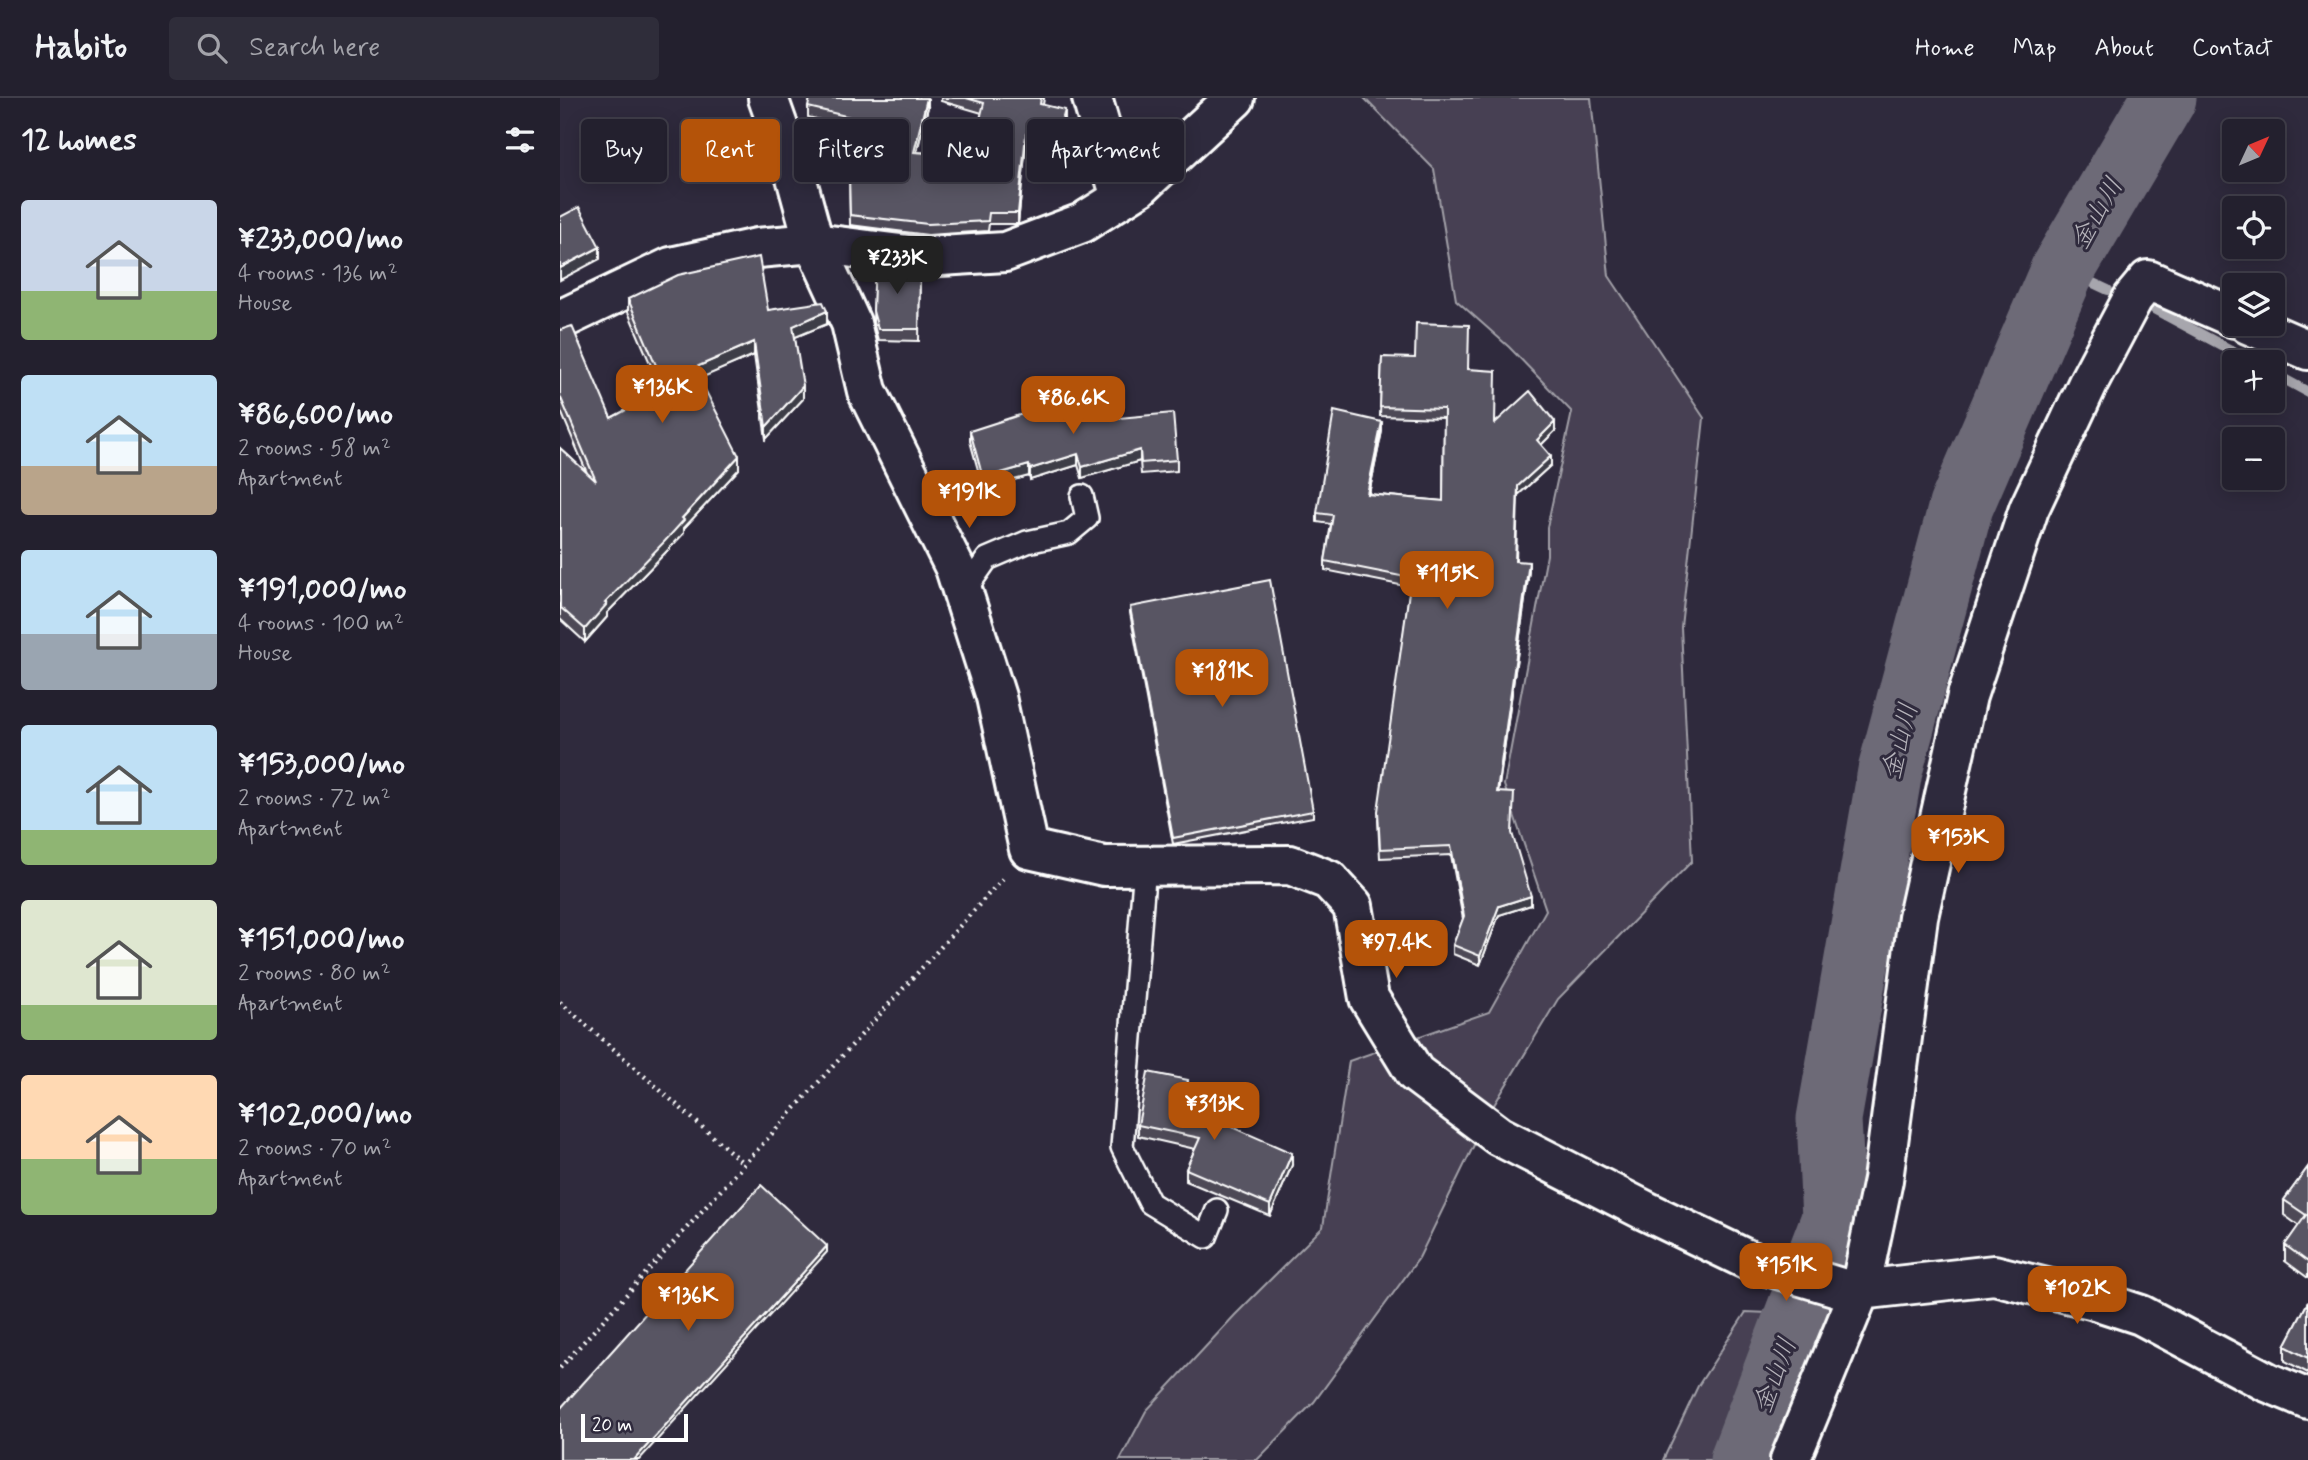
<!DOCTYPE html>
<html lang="en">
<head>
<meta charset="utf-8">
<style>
	:root { --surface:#23202e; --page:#2f2d3a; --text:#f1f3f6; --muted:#a3a3aa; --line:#403e4a; --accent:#b45309 }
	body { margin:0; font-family:Mynerve,"Klee One",sans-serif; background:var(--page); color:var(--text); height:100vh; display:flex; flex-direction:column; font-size:26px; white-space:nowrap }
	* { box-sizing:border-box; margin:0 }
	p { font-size:23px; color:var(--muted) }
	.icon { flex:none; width:38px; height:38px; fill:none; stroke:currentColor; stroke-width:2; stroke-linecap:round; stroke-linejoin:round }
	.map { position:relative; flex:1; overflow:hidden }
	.drawer { display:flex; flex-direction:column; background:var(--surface); width:560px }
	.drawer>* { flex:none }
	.guide { position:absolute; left:21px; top:21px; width:665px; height:63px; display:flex; gap:14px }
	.needle { width:46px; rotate:46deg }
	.controls { position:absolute; left:1662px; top:21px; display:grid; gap:14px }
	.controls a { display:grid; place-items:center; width:63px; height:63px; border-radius:7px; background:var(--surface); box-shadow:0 4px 18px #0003,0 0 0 2px var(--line); font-size:35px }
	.scale { position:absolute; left:21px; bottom:18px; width:107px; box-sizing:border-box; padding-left:7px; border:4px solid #fff; border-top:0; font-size:19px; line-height:24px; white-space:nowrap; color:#fff; -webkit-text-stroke:5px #2f2a3d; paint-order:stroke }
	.price { position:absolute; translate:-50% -60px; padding:0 16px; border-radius:14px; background:var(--accent); color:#fff; font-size:23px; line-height:46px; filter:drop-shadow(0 2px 4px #0008) }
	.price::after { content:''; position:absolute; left:50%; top:42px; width:21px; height:16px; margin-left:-10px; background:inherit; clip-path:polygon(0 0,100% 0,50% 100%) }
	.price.current { background:#222; color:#fff }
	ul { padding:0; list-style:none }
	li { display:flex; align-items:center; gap:21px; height:175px; padding:0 21px }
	li span { display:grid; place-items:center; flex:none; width:196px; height:140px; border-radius:7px; color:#555 }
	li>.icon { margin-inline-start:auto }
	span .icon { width:84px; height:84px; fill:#fffc; stroke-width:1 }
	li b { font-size:30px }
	h2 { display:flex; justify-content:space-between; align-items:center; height:84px; padding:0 21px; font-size:30px }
	.chip { padding:0 24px; border-radius:7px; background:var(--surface); box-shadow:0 4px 18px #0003,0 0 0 2px var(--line); font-size:24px; line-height:63px }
	.chip.current { background:var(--accent); color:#fff }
	header { display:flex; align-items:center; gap:42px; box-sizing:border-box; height:98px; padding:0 35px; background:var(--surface); border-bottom:2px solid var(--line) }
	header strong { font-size:33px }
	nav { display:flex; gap:38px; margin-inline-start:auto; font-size:24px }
	.search { width:490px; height:63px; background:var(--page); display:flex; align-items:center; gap:18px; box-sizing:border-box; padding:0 24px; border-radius:7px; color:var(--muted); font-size:26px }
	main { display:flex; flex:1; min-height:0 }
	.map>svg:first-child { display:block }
</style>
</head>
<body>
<header>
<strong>Habito</strong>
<div class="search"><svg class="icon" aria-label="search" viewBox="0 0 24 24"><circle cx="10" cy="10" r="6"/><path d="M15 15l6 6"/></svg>Search here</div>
<nav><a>Home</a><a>Map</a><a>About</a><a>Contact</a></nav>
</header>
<main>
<section class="drawer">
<h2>12 homes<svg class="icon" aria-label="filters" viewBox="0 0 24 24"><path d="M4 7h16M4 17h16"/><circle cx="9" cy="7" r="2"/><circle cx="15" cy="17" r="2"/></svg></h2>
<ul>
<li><span style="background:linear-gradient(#c9d6e8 65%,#8fb573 0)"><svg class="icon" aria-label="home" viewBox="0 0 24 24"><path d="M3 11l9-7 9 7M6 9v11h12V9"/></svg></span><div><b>¥233,000/mo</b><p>4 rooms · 136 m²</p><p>House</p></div></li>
<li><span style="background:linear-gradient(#bfe0f5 65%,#b9a48a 0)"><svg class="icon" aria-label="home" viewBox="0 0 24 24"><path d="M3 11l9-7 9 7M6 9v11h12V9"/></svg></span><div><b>¥86,600/mo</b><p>2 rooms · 58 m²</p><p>Apartment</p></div></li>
<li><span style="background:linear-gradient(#bfe0f5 60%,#9aa5b1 0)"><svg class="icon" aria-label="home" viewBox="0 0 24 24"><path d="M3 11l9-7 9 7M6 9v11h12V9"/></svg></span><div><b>¥191,000/mo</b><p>4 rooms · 100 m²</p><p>House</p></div></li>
<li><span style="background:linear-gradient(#bfe0f5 75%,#8fb573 0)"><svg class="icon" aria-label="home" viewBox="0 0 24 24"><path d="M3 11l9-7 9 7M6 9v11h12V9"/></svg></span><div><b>¥153,000/mo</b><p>2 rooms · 72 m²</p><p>Apartment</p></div></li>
<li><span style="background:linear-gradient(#dfe7d0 75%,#8fb573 0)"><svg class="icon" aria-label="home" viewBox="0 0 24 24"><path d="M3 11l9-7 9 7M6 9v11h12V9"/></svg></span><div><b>¥151,000/mo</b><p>2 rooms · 80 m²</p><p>Apartment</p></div></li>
<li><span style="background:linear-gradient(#ffd9b3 60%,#8fb573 0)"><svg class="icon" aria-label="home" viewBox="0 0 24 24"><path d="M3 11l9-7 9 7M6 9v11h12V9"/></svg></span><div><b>¥102,000/mo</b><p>2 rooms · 70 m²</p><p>Apartment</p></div></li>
</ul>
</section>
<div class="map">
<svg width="1748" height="1362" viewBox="0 0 1748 1362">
	<rect width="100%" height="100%" fill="#2f2a3d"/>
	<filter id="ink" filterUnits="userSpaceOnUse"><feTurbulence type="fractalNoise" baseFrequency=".0143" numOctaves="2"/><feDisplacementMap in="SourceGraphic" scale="14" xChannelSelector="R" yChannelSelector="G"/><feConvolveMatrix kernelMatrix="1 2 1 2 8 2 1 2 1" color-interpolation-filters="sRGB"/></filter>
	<g filter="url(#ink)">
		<g fill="#464152" stroke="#a2a0a8" stroke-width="2">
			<polygon points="804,0 1031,0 1049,178 1144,320 1121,529 1132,763 998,901 931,1012 859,1160 754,1304 697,1362 560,1362 586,1313 675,1217 763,1129 789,963 929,914 986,812 944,687 987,457 987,429 1012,314 949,249 896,202 874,71"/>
			<polygon points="1186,1214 1261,1217 1208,1362 1103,1362 1138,1288"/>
		</g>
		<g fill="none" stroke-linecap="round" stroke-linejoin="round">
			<g stroke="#a7a6ad" stroke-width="10">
				<polyline points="1503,171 1548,192"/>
				<polyline points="1594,211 1693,264"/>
				<polyline points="1713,275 1748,294"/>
			</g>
			<polyline stroke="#6d6a77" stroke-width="65" points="1182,1362 1274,1120 1269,1021 1330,673 1401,408 1503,171 1604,0"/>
			<g stroke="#fff" stroke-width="26">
				<g id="lane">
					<polyline points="403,495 427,461 467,444 509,435 527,420 522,398"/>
					<polyline points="585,768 562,1049 590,1105 646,1139 657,1112"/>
				</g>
			</g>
			<g stroke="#fff" stroke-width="44">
				<g id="street">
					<polyline points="208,0 236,79 254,145 291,225 307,293 395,470 436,599 469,751 544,768 730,767 769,782 793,808 809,900 855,975 939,1038 1084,1112 1188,1162 1281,1190 1300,1192 1434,1177 1535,1202 1581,1217 1707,1284 1748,1301"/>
					<polyline points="532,0 561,100"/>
					<polyline points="0,222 111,169 197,150 254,145 364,159 445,154 522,125 579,89 675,0"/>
					<polyline points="1688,226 1748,252"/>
					<polyline points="1230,1362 1300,1192 1323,1082 1358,819 1407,598 1469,411 1529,283 1573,200 1588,182 1675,220"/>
				</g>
			</g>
			<g stroke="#fff" stroke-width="4.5" stroke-dasharray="2 5" stroke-linecap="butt">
				<polyline points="0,904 183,1065"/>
				<polyline points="0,1270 445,778"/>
			</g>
			<use href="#lane" stroke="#2f2a3d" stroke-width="21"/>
			<use href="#street" stroke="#2f2a3d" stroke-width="38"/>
		</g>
		<g fill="#4d4956" stroke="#fff" stroke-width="2">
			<polygon points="381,0 484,0 483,7 505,23 496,55 466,46 458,126 429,126 428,133 368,137 290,127 288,29 248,19 248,9 368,9 357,54 411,58 422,15 381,3"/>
			<polygon points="315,163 360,169 359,243 318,242 313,224"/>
			<polygon points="68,201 208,212 267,226 235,239 243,301 206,341 194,257 139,280 179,371 124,430 124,435 105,455 47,515 47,519 25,544 0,521 0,350 27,375 0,311 0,232 51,320 102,293 68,214"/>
			<polygon points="822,259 908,271 935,325 995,333 981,347 991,367 958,397 956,463 969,473 938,694 952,737 971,807 939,817 920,867 893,856 893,847 903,821 891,757 820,760 818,722 850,489 765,472 765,463 771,426 757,424 757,415 822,333 809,396 883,403 884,320 820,318"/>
			<polygon points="559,320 617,362 617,373 581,376 580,363 522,380 518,367 470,382 469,378 423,390 410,343 410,333"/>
			<polygon points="570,509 753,713 753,719 613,746 570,515"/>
			<polygon points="628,994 625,1008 732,1067 710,1118 626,1083 626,1071 635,1051 578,1038 578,1027"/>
			<polygon points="1748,1069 1748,1180 1725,1163 1725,1147 1739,1128 1724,1117 1724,1102"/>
			<polygon points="1748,1204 1748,1275 1725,1263 1725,1248"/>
		</g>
		<g fill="#3e3c46" stroke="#fff" stroke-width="2">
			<polygon points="368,0 368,9 354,64 354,54"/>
			<polygon points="505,12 505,23 496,55 496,44"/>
			<polygon points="466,36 466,46 458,126 458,115"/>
			<polygon points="40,149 40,161 0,182 0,170"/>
			<polygon points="267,213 267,226 233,240 233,228"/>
			<polygon points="194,244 194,257 134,283 134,270"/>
			<polygon points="243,288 243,301 206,341 206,329"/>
			<polygon points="822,324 822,333 807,405 807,396"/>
			<polygon points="995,324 995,333 977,351 977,342"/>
			<polygon points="580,352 580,363 522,380 522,369"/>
			<polygon points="518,356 518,367 470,382 470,371"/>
			<polygon points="179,358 179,371 124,430 124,435 105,455 47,515 47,519 25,544 25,531 45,505"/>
			<polygon points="991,358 991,367 958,397 958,388"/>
			<polygon points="469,367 469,378 423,390 423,380"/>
			<polygon points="969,464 969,473 937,703 937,694"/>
			<polygon points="971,798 971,807 939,817 920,867 920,858 939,808"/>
			<polygon points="628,982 628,994 622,1019 622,1007"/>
			<polygon points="732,1055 732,1067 710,1118 710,1107"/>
			<polygon points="267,1148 267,1154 79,1362 74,1362"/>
		</g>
		<g fill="#595564" stroke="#fff" stroke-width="2">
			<polygon points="250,0 367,0 354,54 411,58 424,5 406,0 481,0 480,6 505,12 496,44 466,36 458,115 429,115 428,123 368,126 290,117 288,29 290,19 248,9"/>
			<polygon points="19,109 40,149 0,170 0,119"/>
			<polygon points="199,159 208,212 263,204 267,213 233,228 243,288 206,329 194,244 134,270 179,358 122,420 124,422 105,443 45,505 47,506 25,531 0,509 0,350 36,383 0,298 0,232 12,228 51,320 106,291 68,201 118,177"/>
			<polygon points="315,163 360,169 359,231 318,231 313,213"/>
			<polygon points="856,225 909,227 908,271 936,273 935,325 970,293 995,324 977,342 991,358 958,388 955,463 969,464 937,694 954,695 952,735 971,798 939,808 920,858 893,847 904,818 891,748 820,751 818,713 851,480 765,463 773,417 757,415 774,313 822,324 807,396 883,403 884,311 820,309 822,259 855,260"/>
			<polygon points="549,288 559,320 613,315 617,362 581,365 580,352 522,369 518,356 470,371 469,367 423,380 410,333"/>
			<polygon points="710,482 753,713 613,740 570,509"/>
			<polygon points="588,974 628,982 622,1007 732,1055 710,1107 626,1071 640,1040 578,1027"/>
			<polygon points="1748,1069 1748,1164 1725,1147 1746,1117 1724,1102"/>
			<polygon points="201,1087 267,1148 74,1362 0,1362 0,1311"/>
			<polygon points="1748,1204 1748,1260 1725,1248"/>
		</g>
	</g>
	<g text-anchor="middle" stroke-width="6" stroke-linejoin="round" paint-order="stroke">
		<g font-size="26" font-style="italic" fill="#b6b4bb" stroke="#2f2a3d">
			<text transform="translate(1536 115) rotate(-60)" y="9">金山川</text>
			<text transform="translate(1339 643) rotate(-76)" y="9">金山川</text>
			<text transform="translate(1214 1277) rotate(-69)" y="9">金山川</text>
		</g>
	</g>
</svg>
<div class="controls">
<a><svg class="needle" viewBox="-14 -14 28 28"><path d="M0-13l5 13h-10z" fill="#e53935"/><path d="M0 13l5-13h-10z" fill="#a3a3aa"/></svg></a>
<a><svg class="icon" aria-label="locate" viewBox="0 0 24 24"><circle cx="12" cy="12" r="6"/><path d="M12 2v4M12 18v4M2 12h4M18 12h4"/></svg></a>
<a><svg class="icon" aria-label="layers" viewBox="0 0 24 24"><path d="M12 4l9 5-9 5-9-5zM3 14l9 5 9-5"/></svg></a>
<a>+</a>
<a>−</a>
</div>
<div class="scale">20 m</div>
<b class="price current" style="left:337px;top:198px">¥233K</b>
<b class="price" style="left:102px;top:327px">¥136K</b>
<b class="price" style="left:513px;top:338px">¥86.6K</b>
<b class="price" style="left:409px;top:432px">¥191K</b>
<b class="price" style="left:887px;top:513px">¥115K</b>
<b class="price" style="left:662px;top:611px">¥181K</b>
<b class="price" style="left:1398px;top:777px">¥153K</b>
<b class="price" style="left:836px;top:882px">¥97.4K</b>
<b class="price" style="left:654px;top:1044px">¥313K</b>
<b class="price" style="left:1226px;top:1205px">¥151K</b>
<b class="price" style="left:1517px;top:1228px">¥102K</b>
<b class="price" style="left:128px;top:1235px">¥136K</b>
<div class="guide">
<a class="chip">Buy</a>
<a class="chip current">Rent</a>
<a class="chip">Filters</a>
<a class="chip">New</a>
<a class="chip">Apartment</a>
</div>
</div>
</main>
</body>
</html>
